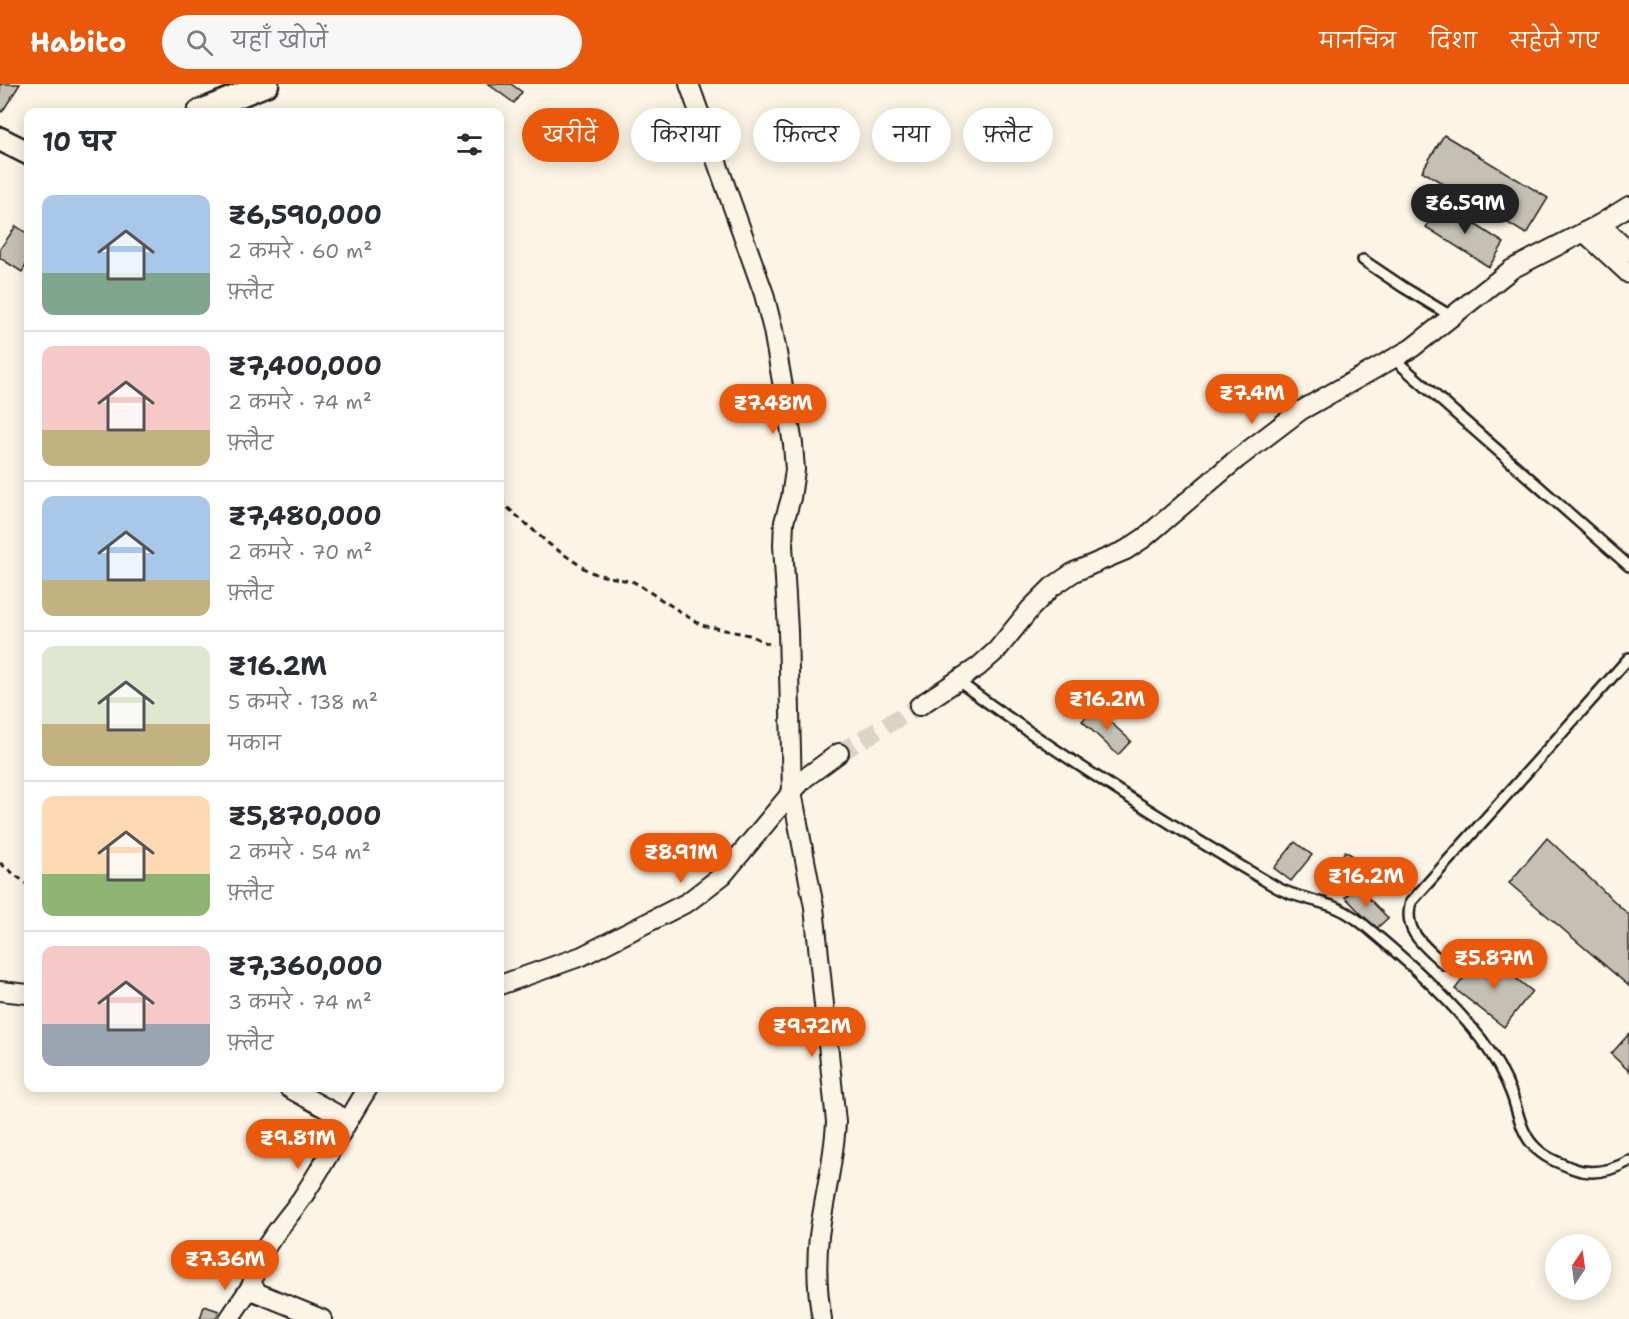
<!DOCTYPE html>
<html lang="hi">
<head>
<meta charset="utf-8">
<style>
	:root { --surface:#fff; --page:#f7f7f7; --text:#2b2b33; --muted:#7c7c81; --line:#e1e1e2; --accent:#ea580c }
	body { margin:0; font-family:"Shantell Sans","Playpen Sans Deva",sans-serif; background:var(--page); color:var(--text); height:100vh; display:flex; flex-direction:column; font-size:22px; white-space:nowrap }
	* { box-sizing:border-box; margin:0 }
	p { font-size:20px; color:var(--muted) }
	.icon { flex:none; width:33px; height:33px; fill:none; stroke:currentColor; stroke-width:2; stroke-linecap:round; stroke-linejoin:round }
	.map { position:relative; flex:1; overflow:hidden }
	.sheet { position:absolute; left:24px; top:24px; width:480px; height:984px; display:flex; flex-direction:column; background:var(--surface); border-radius:12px; box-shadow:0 3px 15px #0003 }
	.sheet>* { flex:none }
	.guide { position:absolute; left:522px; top:24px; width:570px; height:54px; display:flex; gap:12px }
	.needle { width:39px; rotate:13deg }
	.tools { position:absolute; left:1545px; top:1150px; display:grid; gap:12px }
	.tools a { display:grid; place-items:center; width:66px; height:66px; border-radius:50%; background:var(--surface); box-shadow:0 3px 15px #0003; font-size:30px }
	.price { position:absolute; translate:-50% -51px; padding:0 14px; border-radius:21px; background:var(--accent); color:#fff; font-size:20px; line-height:39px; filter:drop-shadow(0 2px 3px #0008) }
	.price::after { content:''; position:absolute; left:50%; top:36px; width:18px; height:14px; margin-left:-9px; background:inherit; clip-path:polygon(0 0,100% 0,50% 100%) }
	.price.current { background:#222; color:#fff }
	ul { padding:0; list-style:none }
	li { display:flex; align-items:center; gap:18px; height:150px; padding:0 18px }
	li+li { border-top:2px solid var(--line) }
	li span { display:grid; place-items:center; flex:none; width:168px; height:120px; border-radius:12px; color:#555 }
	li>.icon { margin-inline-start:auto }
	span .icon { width:72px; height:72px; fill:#fffc; stroke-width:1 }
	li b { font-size:26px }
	h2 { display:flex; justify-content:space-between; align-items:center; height:72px; padding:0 18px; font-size:26px }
	.tag { padding:0 21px; border-radius:27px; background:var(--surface); box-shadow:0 3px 15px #0003; font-size:21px; line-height:54px }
	.tag.current { background:var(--accent); color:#fff }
	header { display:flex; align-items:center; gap:36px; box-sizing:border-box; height:84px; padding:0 30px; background:var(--accent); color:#fff }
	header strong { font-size:28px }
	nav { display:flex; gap:33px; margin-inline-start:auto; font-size:21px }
	.search { width:420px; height:54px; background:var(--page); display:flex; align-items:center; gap:15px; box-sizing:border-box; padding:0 21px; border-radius:33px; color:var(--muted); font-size:22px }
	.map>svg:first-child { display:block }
</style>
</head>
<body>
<header>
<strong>Habito</strong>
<div class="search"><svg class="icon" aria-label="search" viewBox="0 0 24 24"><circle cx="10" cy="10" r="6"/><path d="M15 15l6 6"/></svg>यहाँ खोजें</div>
<nav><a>मानचित्र</a><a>दिशा</a><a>सहेजे गए</a></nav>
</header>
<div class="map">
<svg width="1629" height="1235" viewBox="0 0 1629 1235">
	<rect width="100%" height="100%" fill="#fcf5e5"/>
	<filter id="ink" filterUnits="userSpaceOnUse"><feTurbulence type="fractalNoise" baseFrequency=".0167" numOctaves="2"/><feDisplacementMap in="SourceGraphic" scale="12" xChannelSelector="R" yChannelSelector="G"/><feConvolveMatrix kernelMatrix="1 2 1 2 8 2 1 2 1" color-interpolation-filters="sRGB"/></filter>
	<g filter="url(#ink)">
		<g fill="#c4c0b3" stroke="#1c1c1c" stroke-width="1.5">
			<polygon points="0,0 20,0 2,28 0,26"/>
			<polygon points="488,0 511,0 522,8 514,19"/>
			<polygon points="1444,51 1548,114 1526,150 1422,87"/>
			<polygon points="1442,119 1504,159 1489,183 1426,143"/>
			<polygon points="16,142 28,150 28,178 22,188 0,174 0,165"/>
			<polygon points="1095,624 1131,657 1118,671 1082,637"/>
			<polygon points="1547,754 1629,831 1629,902 1509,799"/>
			<polygon points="1295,758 1312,771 1291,797 1274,784"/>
			<polygon points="1345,767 1358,775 1342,800 1330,792"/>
			<polygon points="1357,802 1388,834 1376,845 1345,813"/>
			<polygon points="1483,869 1532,907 1504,943 1455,905"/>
			<polygon points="1629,950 1629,987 1611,970"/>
			<polygon points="204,1222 219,1227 216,1235 200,1235"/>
		</g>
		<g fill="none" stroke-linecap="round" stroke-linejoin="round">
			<polyline stroke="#dad4c7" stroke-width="18" stroke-dasharray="18 9" stroke-linecap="butt" points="839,669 919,622"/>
			<g stroke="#1c1c1c" stroke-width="14">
				<g id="service">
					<polyline points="1363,176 1403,203 1451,232"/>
					<polyline points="1394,275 1629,482"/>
					<path d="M958,597C1059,672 1167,739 1276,803C1293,813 1313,815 1332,822C1343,826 1353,832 1363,840C1405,875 1447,912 1481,955C1493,971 1505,992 1512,1011C1518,1028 1521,1048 1533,1061C1543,1073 1559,1079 1572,1084C1592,1092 1611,1087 1629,1077"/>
					<path d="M1445,881C1426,863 1402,848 1411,818L1629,574"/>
				</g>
			</g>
			<g stroke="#1c1c1c" stroke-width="22">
				<g id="minor">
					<path d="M689,0L764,210L773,246L793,360L795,386L791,414L784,438L783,461L788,547L792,708L814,823L836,1038C834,1077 824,1114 819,1152C816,1180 817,1208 822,1235"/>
					<polyline points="1600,140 1629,168"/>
					<polyline points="1584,148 1629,190"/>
					<polyline points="919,622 978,583 997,566 1031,524 1052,503 1074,488 1126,466 1144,454 1237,375 1300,327 1412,264 1512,185 1600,140 1629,122"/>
					<polyline points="500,901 582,872 688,818 723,791 792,708 805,694 839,669"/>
					<polyline points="0,907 28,910"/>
					<polyline points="289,1004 347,1036"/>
					<polyline points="229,1235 252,1201"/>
					<path d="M322,1235L258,1209L252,1201C255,1168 284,1140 302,1114C326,1078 345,1040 368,1004"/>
				</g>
			</g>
			<g stroke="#1c1c1c" stroke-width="27">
				<g id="tertiary">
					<polyline points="199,28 267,0"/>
					<polyline points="0,55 28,69"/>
				</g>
			</g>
			<g stroke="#1c1c1c" stroke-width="3" stroke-dasharray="6 4.5" stroke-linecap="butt">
				<polyline points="500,417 549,460 588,487 599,491 634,498 701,541 749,551 773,562"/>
				<polyline points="0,779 28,801"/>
			</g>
			<use href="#service" stroke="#fcf5e5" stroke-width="9"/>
			<use href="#minor" stroke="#fcf5e5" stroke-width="18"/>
			<use href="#tertiary" stroke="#fcf5e5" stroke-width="22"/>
		</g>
	</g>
</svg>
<div class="tools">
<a><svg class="needle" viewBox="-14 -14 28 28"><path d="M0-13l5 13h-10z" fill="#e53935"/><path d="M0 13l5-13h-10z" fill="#7c7c81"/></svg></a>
</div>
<b class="price current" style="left:1465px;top:151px">₹6.59M</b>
<b class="price" style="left:1252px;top:341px">₹7.4M</b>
<b class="price" style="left:773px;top:351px">₹7.48M</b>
<b class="price" style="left:1107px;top:647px">₹16.2M</b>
<b class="price" style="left:681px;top:800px">₹8.91M</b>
<b class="price" style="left:1366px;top:824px">₹16.2M</b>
<b class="price" style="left:1494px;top:906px">₹5.87M</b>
<b class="price" style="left:812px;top:974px">₹9.72M</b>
<b class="price" style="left:298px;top:1086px">₹9.81M</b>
<b class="price" style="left:225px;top:1207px">₹7.36M</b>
<div class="guide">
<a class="tag current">खरीदें</a>
<a class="tag">किराया</a>
<a class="tag">फ़िल्टर</a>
<a class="tag">नया</a>
<a class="tag">फ़्लैट</a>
</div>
<section class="sheet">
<h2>10 घर<svg class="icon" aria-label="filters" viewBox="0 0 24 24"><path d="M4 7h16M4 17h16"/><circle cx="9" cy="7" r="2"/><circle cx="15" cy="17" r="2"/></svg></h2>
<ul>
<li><span style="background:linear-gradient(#a9c7e8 65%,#7fa58c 0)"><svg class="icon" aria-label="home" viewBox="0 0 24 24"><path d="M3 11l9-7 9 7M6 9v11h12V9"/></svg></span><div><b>₹6,590,000</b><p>2 कमरे · 60 m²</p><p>फ़्लैट</p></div></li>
<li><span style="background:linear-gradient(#f6c9c9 70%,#c2b280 0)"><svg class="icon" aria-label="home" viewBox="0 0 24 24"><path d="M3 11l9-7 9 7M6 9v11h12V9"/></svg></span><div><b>₹7,400,000</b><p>2 कमरे · 74 m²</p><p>फ़्लैट</p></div></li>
<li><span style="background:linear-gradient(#a9c7e8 70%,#c2b280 0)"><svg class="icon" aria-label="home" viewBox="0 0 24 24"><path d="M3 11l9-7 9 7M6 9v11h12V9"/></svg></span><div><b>₹7,480,000</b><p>2 कमरे · 70 m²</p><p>फ़्लैट</p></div></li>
<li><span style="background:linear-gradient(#dfe7d0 65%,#c2b280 0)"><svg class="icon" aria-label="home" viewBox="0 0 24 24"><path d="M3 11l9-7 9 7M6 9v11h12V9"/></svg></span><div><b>₹16.2M</b><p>5 कमरे · 138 m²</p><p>मकान</p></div></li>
<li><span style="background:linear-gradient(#ffd9b3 65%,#8fb573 0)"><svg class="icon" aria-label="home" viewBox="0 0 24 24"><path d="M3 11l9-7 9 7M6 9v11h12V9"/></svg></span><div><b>₹5,870,000</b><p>2 कमरे · 54 m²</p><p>फ़्लैट</p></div></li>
<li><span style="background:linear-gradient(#f6c9c9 65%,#9aa5b1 0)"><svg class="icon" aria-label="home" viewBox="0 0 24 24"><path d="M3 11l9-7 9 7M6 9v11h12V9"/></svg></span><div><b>₹7,360,000</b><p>3 कमरे · 74 m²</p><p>फ़्लैट</p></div></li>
</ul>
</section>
</div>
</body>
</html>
